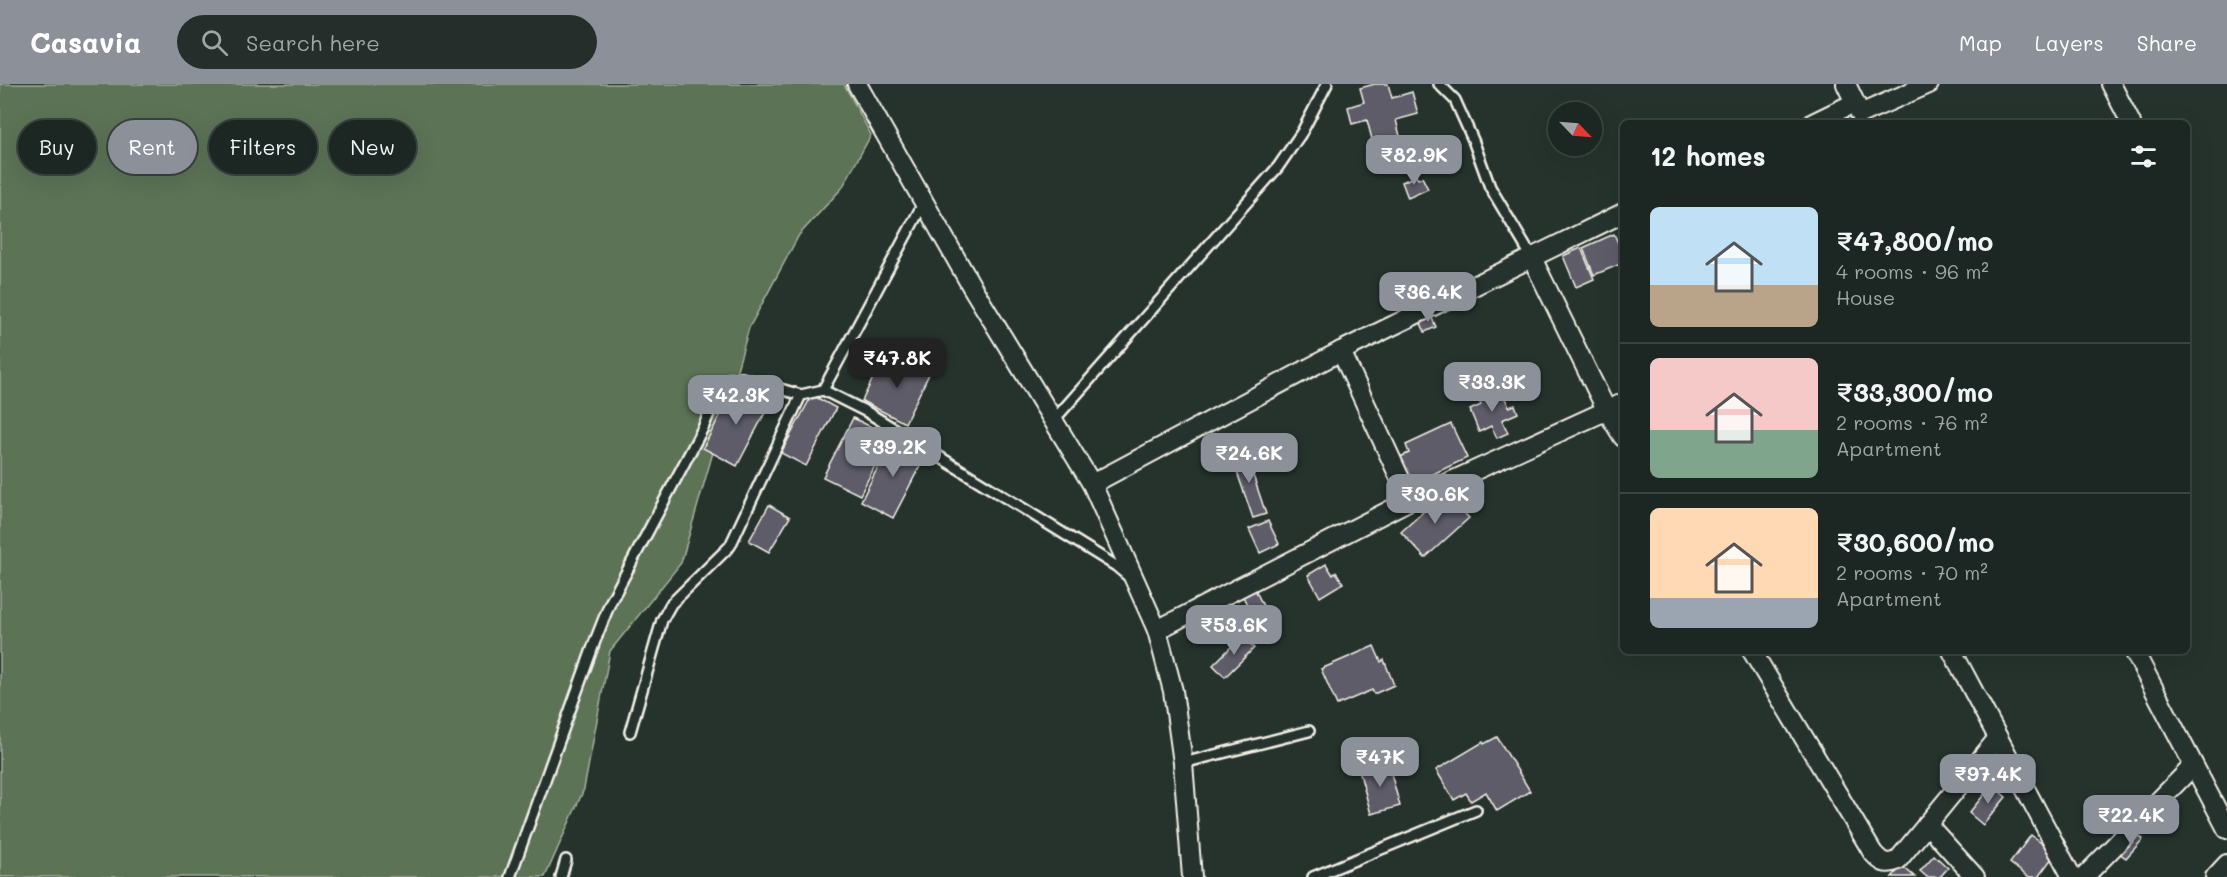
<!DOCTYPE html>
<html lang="en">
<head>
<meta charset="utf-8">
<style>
	:root { --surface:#1c2622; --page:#252e2a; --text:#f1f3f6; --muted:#a0a5a5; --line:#3a4340; --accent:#8c9099 }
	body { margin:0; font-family:Mali,sans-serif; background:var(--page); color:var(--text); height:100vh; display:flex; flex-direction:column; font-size:22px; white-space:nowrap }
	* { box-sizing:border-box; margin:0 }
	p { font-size:20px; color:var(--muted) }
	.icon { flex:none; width:33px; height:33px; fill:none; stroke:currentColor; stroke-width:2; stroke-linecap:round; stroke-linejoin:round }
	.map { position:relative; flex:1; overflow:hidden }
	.drawer { position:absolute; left:1620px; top:36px; width:570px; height:534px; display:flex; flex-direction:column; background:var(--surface); border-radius:9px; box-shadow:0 6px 24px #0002,0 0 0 2px var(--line) }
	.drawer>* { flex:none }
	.top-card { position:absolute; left:18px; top:36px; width:570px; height:54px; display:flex; gap:12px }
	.needle { width:39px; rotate:115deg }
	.tools { position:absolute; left:1548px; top:18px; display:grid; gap:12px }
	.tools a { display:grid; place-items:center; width:54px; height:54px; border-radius:50%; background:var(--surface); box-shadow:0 6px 24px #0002,0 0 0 2px var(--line); font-size:30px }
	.price { position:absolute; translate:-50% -51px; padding:0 14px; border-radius:12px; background:var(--accent); color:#fff; font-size:20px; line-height:39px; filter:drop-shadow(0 2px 3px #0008) }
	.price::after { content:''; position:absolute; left:50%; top:36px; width:18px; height:14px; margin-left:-9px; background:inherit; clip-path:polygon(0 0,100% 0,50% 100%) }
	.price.active { background:#222; color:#fff }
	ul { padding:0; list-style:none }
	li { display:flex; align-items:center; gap:18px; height:150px; padding:0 30px }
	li+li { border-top:2px solid var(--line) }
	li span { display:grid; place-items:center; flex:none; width:168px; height:120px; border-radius:9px; color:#555 }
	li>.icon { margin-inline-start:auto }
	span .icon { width:72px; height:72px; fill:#fffc; stroke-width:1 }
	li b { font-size:26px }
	h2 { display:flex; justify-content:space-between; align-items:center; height:72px; padding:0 30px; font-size:26px }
	.chip { padding:0 21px; border-radius:27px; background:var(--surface); box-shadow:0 6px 24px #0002,0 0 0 2px var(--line); font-size:21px; line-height:54px }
	.chip.active { background:var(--accent); color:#fff }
	header { display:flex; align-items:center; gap:36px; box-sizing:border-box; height:84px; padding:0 30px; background:var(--accent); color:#fff }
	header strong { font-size:28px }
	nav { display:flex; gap:33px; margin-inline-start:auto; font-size:21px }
	.search { width:420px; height:54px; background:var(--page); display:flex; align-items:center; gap:15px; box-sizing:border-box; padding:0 21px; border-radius:33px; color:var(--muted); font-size:22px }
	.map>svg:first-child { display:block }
</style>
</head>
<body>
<header>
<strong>Casavia</strong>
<div class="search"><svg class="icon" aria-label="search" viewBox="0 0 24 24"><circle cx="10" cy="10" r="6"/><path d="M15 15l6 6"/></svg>Search here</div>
<nav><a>Map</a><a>Layers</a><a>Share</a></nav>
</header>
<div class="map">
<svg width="2227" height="793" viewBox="0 0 2227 793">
	<rect width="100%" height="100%" fill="#26332d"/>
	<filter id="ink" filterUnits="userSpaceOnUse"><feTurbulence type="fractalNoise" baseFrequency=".0167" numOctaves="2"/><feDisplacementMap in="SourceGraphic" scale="12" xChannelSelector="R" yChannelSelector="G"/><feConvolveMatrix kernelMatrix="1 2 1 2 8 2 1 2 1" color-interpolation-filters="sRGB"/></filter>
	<g filter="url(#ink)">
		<polygon fill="#5c7357" stroke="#a8b2a0" stroke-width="1.5" points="0,0 844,0 871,51 842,104 799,151 749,244 681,479 610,567 584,705 545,793 0,793"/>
		<g fill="#5d5c67" stroke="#f4f1e8" stroke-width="1.5">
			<polygon points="1375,0 1388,0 1392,14 1412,8 1418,30 1396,36 1400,52 1373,59 1367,36 1352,40 1348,23 1364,18 1360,4"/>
			<polygon points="1416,92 1418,95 1422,93 1428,105 1408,114 1402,98"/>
			<polygon points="1614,150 1623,170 1623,179 1594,191 1583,164"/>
			<polygon points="1581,164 1594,195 1576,203 1563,172"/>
			<polygon points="1430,230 1436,243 1425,248 1419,235"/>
			<polygon points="907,274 931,286 905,339 862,317 875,290 881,294 891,275 903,281"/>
			<polygon points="735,303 769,321 737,382 703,364"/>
			<polygon points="1486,303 1492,317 1504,312 1509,323 1515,321 1518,329 1502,336 1508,349 1497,354 1491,342 1479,348 1470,326 1481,321 1476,308"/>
			<polygon points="812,311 836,324 806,382 781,369"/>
			<polygon points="853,334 890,352 860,411 823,393"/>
			<polygon points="1451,340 1467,374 1412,400 1400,373 1409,369 1406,361"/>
			<polygon points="892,355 925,372 893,434 861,417"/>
			<polygon points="1245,367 1266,430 1253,434 1231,371"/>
			<polygon points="1445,408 1469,434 1425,474 1401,448"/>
			<polygon points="769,421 790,433 769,468 749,457"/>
			<polygon points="1268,437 1279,460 1260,469 1249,445"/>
			<polygon points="1326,480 1333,491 1336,488 1343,499 1320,513 1308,491"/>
			<polygon points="1252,499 1263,522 1251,528 1239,505"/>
			<polygon points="1264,525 1273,543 1248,556 1238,538"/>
			<polygon points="1242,552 1254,564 1225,593 1213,581"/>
			<polygon points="1374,562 1381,578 1384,576 1394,601 1374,610 1372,606 1337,621 1321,585"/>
			<polygon points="1497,653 1530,707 1497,727 1486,708 1471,717 1466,709 1454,716 1436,686 1483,658 1484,660"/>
			<polygon points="1388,678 1400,722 1371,730 1359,686"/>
			<polygon points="1992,701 2006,713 1983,741 1969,729"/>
			<polygon points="2136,749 2143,755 2126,774 2119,769"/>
			<polygon points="2031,751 2055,770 2038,793 2028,793 2010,779"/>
			<polygon points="1934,771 1948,784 1940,793 1927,793 1920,787"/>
			<polygon points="1902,782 1915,793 1892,793"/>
		</g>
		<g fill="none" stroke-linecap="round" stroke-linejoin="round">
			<g stroke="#f4f1e8" stroke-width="14">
				<g id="service">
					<polyline points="1439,0 1455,16 1473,56 1490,103 1531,172"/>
					<polyline points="823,306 924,118"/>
					<polyline points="1053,337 1278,83 1302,48 1327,0"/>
					<polyline points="630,648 662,536 671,520 730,462 801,311 823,306 867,328 1116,482 1129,493"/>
					<polyline points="1183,679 1309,647"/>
					<polyline points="510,793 595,557 610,519 703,344 715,315 729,295 742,294 801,311"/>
					<polyline points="561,793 566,776"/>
					<polyline points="1313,793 1476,726"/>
				</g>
			</g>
			<g stroke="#f4f1e8" stroke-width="22">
				<g id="minor">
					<polyline points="857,0 972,203 1092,400 1157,546 1173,607 1183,679 1192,793"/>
					<polyline points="1846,0 1860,29"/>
					<polyline points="2111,0 2131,39"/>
					<polyline points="1860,30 1929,0"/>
					<polyline points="1813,39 1854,19"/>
					<polyline points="1531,172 1607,327 1623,353"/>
					<polyline points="1341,267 1410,416"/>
					<polyline points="1092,400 1341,267 1623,129"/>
					<polyline points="1157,546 1410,416 1623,319"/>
					<path d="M1752,567L1873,769C1881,778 1886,782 1898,776L1998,654"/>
					<polyline points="1952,567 2072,793"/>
					<polyline points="2134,567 2227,745"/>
					<polyline points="1927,740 1975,793"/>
					<polyline points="2084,793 2193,682"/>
					<polyline points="2215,793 2227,780"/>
				</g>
			</g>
			<use href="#service" stroke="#26332d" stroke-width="9"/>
			<use href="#minor" stroke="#26332d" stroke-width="18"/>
		</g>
	</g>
</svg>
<div class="tools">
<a><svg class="needle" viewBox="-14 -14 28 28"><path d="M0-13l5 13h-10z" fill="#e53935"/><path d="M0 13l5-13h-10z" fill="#a0a5a5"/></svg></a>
</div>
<b class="price" style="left:1414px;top:102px">₹82.9K</b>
<b class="price" style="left:1428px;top:239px">₹36.4K</b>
<b class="price active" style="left:897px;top:305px">₹47.8K</b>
<b class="price" style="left:1492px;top:329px">₹33.3K</b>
<b class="price" style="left:736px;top:342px">₹42.3K</b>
<b class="price" style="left:893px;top:394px">₹39.2K</b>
<b class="price" style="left:1249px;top:400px">₹24.6K</b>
<b class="price" style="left:1435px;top:441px">₹30.6K</b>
<b class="price" style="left:1234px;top:572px">₹53.6K</b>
<b class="price" style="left:1380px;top:704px">₹47K</b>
<b class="price" style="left:1988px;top:721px">₹97.4K</b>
<b class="price" style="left:2131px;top:762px">₹22.4K</b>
<div class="top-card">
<a class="chip">Buy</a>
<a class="chip active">Rent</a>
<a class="chip">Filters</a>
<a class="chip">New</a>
</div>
<section class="drawer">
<h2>12 homes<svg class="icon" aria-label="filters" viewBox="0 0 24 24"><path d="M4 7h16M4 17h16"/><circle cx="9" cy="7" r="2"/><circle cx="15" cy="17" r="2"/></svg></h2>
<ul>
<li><span style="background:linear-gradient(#bfe0f5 65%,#b9a48a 0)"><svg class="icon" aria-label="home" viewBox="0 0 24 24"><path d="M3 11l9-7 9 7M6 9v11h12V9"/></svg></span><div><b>₹47,800/mo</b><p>4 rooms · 96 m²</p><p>House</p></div></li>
<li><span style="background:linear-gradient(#f6c9c9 60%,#7fa58c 0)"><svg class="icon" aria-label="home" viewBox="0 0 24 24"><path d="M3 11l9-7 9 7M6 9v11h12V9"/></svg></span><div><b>₹33,300/mo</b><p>2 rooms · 76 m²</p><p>Apartment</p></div></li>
<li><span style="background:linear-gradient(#ffd9b3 75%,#9aa5b1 0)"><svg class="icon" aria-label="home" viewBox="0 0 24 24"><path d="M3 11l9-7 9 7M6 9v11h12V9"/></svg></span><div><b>₹30,600/mo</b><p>2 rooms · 70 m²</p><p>Apartment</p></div></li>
</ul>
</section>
</div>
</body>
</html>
